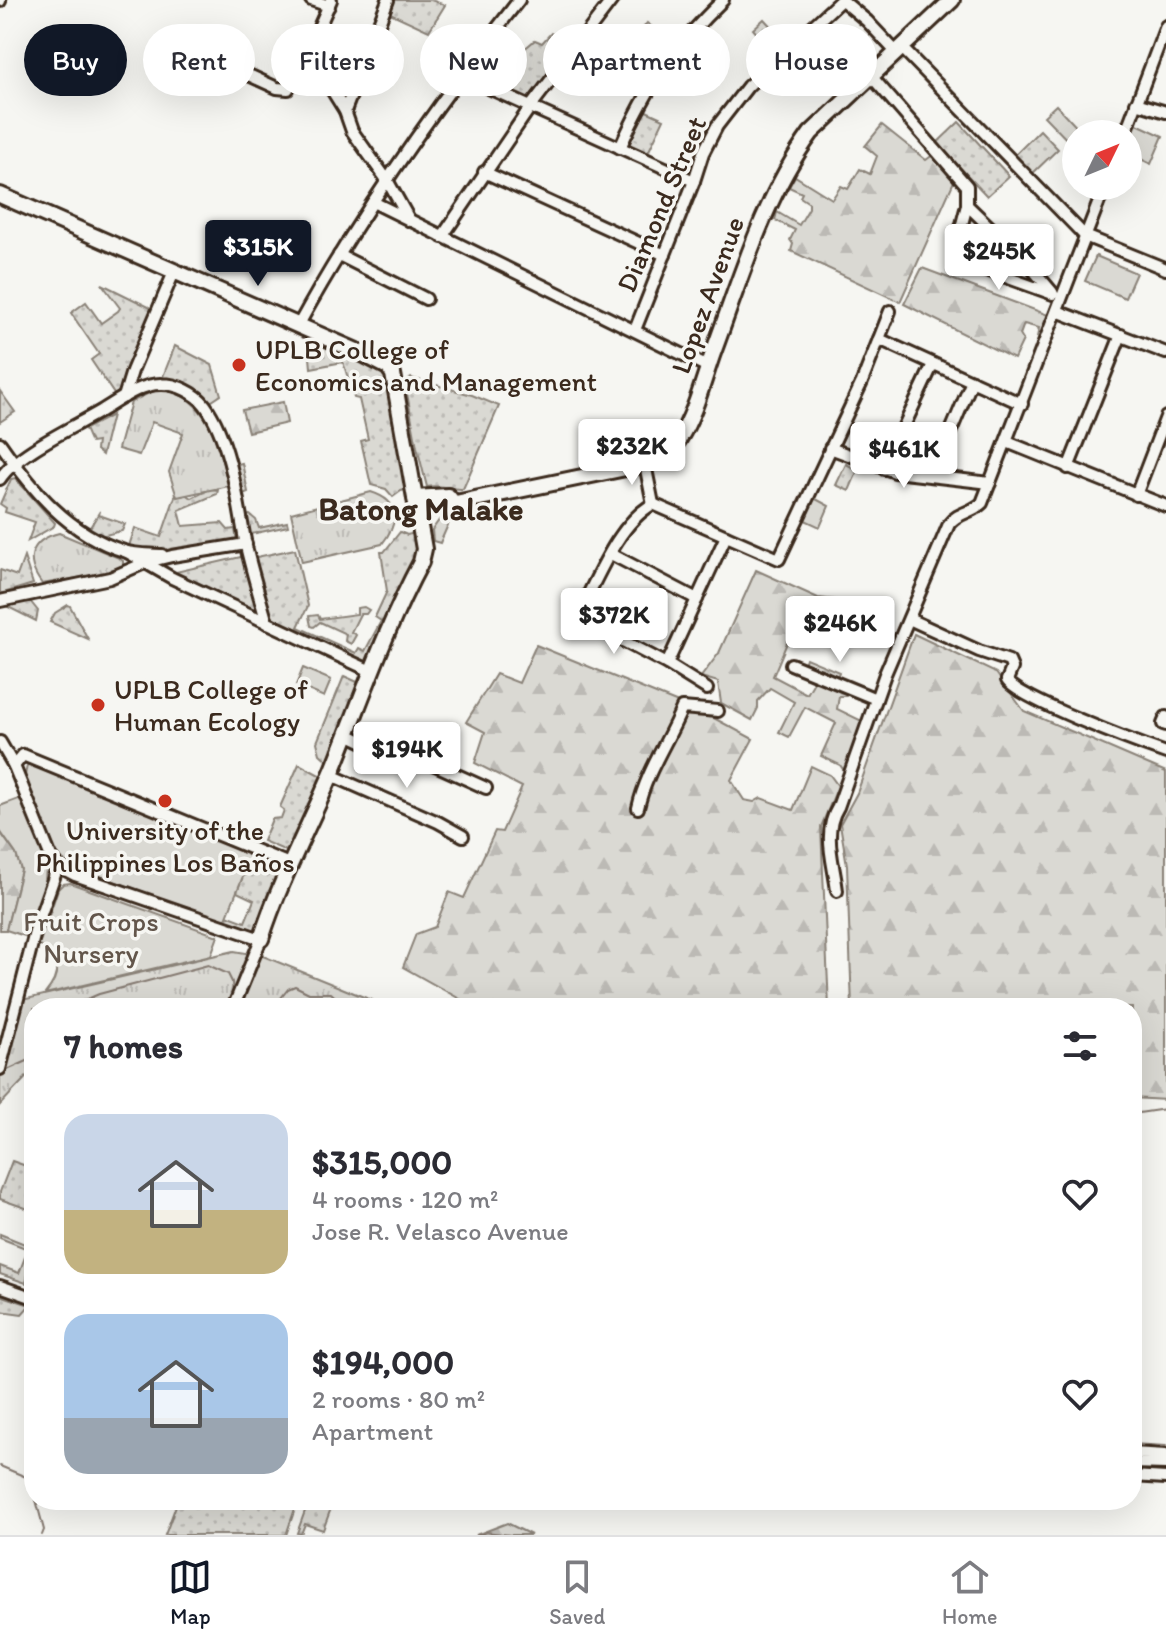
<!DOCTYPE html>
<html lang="en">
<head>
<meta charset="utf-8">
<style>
	:root { --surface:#fff; --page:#f2f2f3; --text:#2b2b33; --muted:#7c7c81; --line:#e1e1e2; --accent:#111827 }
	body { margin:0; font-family:Itim,sans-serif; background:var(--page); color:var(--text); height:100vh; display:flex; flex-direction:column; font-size:30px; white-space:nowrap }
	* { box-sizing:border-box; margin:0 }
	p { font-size:26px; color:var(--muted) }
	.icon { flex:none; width:44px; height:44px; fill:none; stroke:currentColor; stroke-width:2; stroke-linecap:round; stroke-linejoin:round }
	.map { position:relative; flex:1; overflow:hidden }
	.details { position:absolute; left:24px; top:998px; width:1118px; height:512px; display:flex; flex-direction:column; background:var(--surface); border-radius:32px; box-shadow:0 8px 32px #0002 }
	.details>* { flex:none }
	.guide { position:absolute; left:24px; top:24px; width:1118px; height:72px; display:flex; gap:16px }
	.needle { width:52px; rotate:47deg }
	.buttons { position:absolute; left:1062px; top:120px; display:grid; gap:16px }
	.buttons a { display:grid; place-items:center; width:80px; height:80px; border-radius:50%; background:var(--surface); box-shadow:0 8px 32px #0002; font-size:40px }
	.price { position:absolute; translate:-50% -68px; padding:0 18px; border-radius:8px; background:#fff; color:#222; font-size:26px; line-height:52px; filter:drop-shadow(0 2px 4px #0008) }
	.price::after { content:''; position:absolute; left:50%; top:48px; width:24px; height:18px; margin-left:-12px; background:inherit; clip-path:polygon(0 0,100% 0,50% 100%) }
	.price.selected { background:var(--accent); color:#fff }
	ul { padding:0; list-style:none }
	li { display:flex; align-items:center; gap:24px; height:200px; padding:0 40px }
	li span { display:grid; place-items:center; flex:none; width:224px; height:160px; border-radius:24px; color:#555 }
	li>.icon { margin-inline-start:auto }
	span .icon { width:96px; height:96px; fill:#fffc; stroke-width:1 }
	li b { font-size:34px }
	h2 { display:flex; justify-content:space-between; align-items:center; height:96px; padding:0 40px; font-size:34px }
	.tag { padding:0 28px; border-radius:36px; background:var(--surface); box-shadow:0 8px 32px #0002; font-size:28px; line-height:72px }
	.tag.selected { background:var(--accent); color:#fff }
	.tabs { display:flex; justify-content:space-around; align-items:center; height:112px; border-top:2px solid var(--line); background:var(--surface); font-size:22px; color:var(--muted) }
	.tabs a { display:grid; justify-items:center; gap:4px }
	.tabs .selected { color:var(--accent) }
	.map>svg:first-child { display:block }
</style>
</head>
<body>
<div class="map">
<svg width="1166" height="1535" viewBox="0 0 1166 1535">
	<defs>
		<pattern id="grass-dots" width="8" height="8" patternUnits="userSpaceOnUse" patternTransform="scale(2)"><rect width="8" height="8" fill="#dad9d3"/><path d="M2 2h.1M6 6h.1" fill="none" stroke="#bcbab5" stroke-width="1.8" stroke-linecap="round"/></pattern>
		<pattern id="forest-firs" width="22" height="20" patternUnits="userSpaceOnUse" patternTransform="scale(2)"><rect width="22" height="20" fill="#dad9d3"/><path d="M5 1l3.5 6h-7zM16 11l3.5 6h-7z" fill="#bcbab5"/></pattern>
		<pattern id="park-tufts" width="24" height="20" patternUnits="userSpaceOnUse" patternTransform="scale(2)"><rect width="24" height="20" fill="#dad9d3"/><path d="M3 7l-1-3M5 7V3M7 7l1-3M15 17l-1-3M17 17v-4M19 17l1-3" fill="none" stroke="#bcbab5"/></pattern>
	</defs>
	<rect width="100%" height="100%" fill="#f6f6f2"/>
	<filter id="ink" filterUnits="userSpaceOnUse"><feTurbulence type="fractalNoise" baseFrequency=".0125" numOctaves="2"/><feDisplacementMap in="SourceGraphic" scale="16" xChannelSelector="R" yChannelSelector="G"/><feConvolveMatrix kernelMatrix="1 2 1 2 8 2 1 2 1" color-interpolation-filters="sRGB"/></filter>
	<g filter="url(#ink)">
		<g fill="url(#grass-dots)" stroke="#8a8278" stroke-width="2">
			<polygon points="395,0 431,0 445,5 429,31 390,13"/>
			<polygon points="764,19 787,44 775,55 753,29"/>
			<polygon points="551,33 569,46 529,102 469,74 493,43 516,56 535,40 542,43"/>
			<polygon points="644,110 664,119 647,155 628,146"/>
			<polygon points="959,122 1009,176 987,196 937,143"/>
			<polygon points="1040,130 1058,149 1029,177 1011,159"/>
			<polygon points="102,284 153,309 118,400 91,360 99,354 71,313 86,302 101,323 118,311 120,308"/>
			<path d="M308,335L385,374L402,446C395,459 404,477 409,489L401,491L393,497L386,489L371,485L361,441L368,439L359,399L354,398L343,362L311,368Z"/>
			<polygon points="175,346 212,365 221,395 209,403 190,386 162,379"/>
			<path d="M411,378L472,395L499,406L463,489C450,490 440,484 427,487L417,447L405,383Z"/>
			<polygon points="0,391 15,412 0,422"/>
			<polygon points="112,415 102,455 96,450 97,442 91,443 85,429"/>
			<polygon points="242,463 248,492 241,495 244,516 250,515 256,520 259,528 287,522 288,526 247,535 232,465"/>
			<polygon points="846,464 858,470 849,491 836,485"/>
			<polygon points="15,478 55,523 54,526 28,541 35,522 5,512 6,508 0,504 11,479"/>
			<path d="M178,488L192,498L210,489L218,490L217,494L179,510L183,526L222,523L228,530L235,529L237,541C201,547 165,559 129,546L135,528L161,537Z"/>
			<polygon points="100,511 99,515 125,524 122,531 101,536 89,529"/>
			<polygon points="400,532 407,535 415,533 418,552 370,669 167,574 245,556 252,558 295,549 308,606 298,627 356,653 359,648 365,651 381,621 375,617 387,591 381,552 384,552"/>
			<polygon points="24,557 33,584 0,594 0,570 17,576"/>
			<polygon points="30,601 38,611 36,621 6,606"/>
			<polygon points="68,605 70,606 88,639 50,622 55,613"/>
			<polygon points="364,607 369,610 366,614 360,614 351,632 356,635 351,644 345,641 346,634 320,622 314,627 311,626 309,616 318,615 320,619 357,614 357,608"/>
			<polygon points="344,676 362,684 330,763 320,754 317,742"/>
			<polygon points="299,764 325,778 294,839 293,854 263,841 272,819 281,818 284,810 280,807"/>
			<polygon points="253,851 254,863 284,875 260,927 253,932 225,921 227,915 245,922 254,900 237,892"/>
			<polygon points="12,1161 29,1167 26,1179 34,1182 34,1211 0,1199 0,1192"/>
			<polygon points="0,1234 30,1246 34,1251 26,1283 0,1274 0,1266 19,1273 28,1249 0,1238"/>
			<polygon points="0,1295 30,1305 22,1314 0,1311"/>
			<polygon points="178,1500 298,1500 286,1535 165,1535"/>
			<polygon points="309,1500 334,1500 323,1530 305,1524 301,1534 297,1533"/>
		</g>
		<g fill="url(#forest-firs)" stroke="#8a8278" stroke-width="2">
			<polygon points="882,125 926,160 934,154 955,179 900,302 791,251 793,244 790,240 795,230 775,220 777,212 799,225 809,208 809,203 800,197 802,193 789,187 795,176 832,199 841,186 848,189 860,169 870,174 877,156 865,146"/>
			<polygon points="922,268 1051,316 1042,340 1037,337 1039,328 1024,324 1020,335 1023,340 1014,359 904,304"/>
			<polygon points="283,402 287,423 248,432 242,410"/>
			<polygon points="756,570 818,598 837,600 833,612 837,616 831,627 794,626 773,676 807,694 818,675 803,667 806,658 839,672 836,680 850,687 846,696 839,696 837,709 866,723 847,775 840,765 821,756 836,723 805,707 789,737 779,732 794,702 770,688 758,701 758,708 752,720 721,703 718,682 701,677 719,653"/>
			<polygon points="914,634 996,673 1024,711 1166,772 1166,1100 1132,1098 1132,1008 852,1008 847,865 840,824 857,793"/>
			<polygon points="536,645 710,716 753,739 731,780 744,800 754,802 761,798 793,810 811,766 830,775 838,786 821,827 829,1008 476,1008 403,967 416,934 435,927 449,892 464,898 495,831 502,832 522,787 475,763 485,732 466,722 496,674 519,683"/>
			<polygon points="0,832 16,854 21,870 6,930 0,930"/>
			<polygon points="507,1523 531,1535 476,1535"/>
		</g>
		<g fill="url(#park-tufts)" stroke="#8a8278" stroke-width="2">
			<path d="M157,389C209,393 217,444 229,486L177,497L169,472L183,433L152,422L139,455L118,449L131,402Z"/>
			<path d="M371,492C402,502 399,522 382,544L302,562L291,513Z"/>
			<path d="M59,533L119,558L123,561V567L118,571L42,584C24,560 30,540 59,533Z"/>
			<polygon points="234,951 263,956 391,1008 34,1008 34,1069 0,1105 0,1058 22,1000"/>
		</g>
		<g fill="#dad9d3" stroke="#8a8278" stroke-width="2">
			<polygon points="647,23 668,39 643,73 622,56"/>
			<polygon points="1056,105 1083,134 1076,134 1076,149 1044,116"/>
			<polygon points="1137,124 1163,136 1151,164 1128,153 1128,144"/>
			<polygon points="1096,256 1136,273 1125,298 1085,281"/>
			<polygon points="814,498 829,506 820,527 805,520"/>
			<polygon points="455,509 440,543 433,541 432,530 442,516"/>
			<polygon points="303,668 331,680 324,697 296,685"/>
			<path d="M29,760L253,851L225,921L66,864C54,853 27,801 25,785C24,776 26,768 29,760Z"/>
			<polygon points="21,798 46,861 45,887 31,938 6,930 21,870 16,854 0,831 0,806"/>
			<path d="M70,883L218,936L211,955L45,994C61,975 61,958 39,945L58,889L63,884Z"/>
		</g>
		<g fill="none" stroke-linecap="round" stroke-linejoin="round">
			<g stroke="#857a71" stroke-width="2">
				<polyline points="74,1008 78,1003 99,994 208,965 228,974 232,982 233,995"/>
				<polyline points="273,1008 288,989 295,986 309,993 331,993 347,1008"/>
				<polyline points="5,1071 34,1058"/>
				<polyline points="1132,1114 1166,1109"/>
				<polyline points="1132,1444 1166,1446"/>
				<polyline points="0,1466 26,1477 34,1493"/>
				<polyline points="36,1500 44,1530 42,1535"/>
				<polyline points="477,1535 486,1532 510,1535"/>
			</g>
			<g stroke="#3b2a1e" stroke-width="16">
				<g id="minor">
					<polyline points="311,0 329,6"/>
					<polyline points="842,0 867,21 897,53"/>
					<polyline points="0,1 0,0"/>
					<polyline points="172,40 277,88 288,89 308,52 331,0"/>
					<polyline points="903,49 1085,236 1166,269"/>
					<polyline points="308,52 345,111 352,131 387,180 410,221"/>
					<polyline points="460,75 694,181"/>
					<polyline points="872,77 967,186 967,205 954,255 956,259 1053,294"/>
					<polyline points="1136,103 1166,112"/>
					<polyline points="345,111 388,0"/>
					<polyline points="1125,134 1166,26"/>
					<path d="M620,148C648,85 673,48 723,0"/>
					<polyline points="484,172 665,255"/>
					<polyline points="373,202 708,367"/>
					<polyline points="967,205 1030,266 1052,292"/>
					<polyline points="442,237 531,106 612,0"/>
					<polyline points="339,255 426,299"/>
					<polyline points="1057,311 1166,353"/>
					<path d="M298,326C361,211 438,103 519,0"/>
					<polyline points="635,330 694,181 703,153 717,126 748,86 841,0"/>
					<polyline points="879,339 1022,404"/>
					<polyline points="124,397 132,371 174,272"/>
					<polyline points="1007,442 1166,506"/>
					<path d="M0,443C32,489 68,534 124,551C136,555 150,554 162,555"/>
					<polyline points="830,448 895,472 990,483"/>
					<polyline points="645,464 653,504"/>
					<polyline points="1068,468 1121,335"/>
					<polyline points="884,469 933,364"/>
					<polyline points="932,476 972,381"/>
					<path d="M0,479C15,454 74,427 101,411C118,401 141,383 162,384C177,384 196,393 205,405C231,441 238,503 246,546C252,572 260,598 267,623"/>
					<polyline points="1136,495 1166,417"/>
					<polyline points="653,504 779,559 862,382 890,311"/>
					<path d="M653,504C617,524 596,582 577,617L667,664L707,689"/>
					<polyline points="127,552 172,578 371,671"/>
					<polyline points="611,554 697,599"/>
					<polyline points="0,601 110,578 147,562 172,556 246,544"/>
					<path d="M909,619L979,651L1009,661L1012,668L1007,680C1016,698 1140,744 1166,753"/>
					<polyline points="667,664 726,536"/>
					<polyline points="791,664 876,699"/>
					<polyline points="1166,717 1163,724 1166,725"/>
					<polyline points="347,734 372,746 382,741 486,788"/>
					<polyline points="0,742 14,766 51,857 58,866 75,875 261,939 233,1008"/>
					<polyline points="14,766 23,755 289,864"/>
					<polyline points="331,775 438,822 463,836"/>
					<path d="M638,808C646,772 668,742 682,708L718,711"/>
					<path d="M837,891C834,863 822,833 838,807L885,674L949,524C958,512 972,513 982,503L1105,186"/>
					<polyline points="0,1069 36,928 58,866"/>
					<polyline points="0,1286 34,1298"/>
					<polyline points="1132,1453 1166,1455"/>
					<polyline points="1132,1463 1166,1464"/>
					<polyline points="1132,1476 1166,1478"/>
				</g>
			</g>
			<g stroke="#3b2a1e" stroke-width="20">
				<g id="major">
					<path d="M0,195L361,353L388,367L393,374L424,549L421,562C385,629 361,701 333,770C309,827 280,880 261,939"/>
					<polyline points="415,498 448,496 454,504"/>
					<path d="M417,511L645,464C660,459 671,452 679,439C695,414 703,381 713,353C741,278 763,199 811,133L952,0"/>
				</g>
			</g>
			<use href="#minor" stroke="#f6f6f2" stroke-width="10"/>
			<use href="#major" stroke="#f6f6f2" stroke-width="14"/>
		</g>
	</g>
	<g fill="#c8321e" stroke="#f6f6f2" stroke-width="3">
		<circle cx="239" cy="365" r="8"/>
		<circle cx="98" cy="705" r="8"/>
		<circle cx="165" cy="801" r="8"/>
	</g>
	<g text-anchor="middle" stroke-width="7" stroke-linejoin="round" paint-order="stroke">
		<g font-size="28" fill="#3b2a1e" stroke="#f6f6f2">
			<text transform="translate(661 204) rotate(-67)" y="10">Diamond Street</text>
			<text transform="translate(707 295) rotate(-70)" y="10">Lopez Avenue</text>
		</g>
		<g font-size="28" fill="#3b2a1e" stroke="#f6f6f2" text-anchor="start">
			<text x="255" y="359">UPLB College of<tspan x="255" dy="32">Economics and Management</tspan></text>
			<text x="114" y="699">UPLB College of<tspan x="114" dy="32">Human Ecology</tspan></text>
			<text x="165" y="840" text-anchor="middle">University of the<tspan x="165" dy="32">Philippines Los Baños</tspan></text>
		</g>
		<g font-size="28" fill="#63564b" stroke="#f6f6f2">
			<text x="91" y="931">Fruit Crops<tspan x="91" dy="32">Nursery</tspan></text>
		</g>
		<g font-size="32" font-weight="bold" fill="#3b2a1e" stroke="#f6f6f2">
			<text x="421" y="520">Batong Malake</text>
		</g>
	</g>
</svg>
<div class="buttons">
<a><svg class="needle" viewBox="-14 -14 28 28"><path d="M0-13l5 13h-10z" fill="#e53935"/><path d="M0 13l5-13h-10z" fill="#7c7c81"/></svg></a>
</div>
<b class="price selected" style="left:258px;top:288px">$315K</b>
<b class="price" style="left:999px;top:292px">$245K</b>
<b class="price" style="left:632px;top:487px">$232K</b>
<b class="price" style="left:904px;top:490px">$461K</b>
<b class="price" style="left:614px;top:656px">$372K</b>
<b class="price" style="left:840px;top:664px">$246K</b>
<b class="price" style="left:407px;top:790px">$194K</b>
<div class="guide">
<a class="tag selected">Buy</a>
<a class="tag">Rent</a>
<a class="tag">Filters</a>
<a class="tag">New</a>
<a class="tag">Apartment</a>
<a class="tag">House</a>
</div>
<section class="details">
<h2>7 homes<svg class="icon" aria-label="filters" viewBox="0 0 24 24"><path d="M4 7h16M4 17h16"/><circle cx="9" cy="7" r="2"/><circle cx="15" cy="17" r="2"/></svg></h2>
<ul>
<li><span style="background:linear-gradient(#c9d6e8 60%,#c2b280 0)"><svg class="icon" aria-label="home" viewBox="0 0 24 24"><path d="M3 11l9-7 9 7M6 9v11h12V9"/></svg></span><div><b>$315,000</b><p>4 rooms · 120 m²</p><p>Jose R. Velasco Avenue</p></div><svg class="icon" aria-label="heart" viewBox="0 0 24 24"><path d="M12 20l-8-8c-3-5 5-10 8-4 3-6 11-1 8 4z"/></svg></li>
<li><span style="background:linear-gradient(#a9c7e8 65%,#9aa5b1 0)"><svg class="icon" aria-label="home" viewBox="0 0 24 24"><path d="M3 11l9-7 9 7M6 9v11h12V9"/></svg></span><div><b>$194,000</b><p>2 rooms · 80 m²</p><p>Apartment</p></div><svg class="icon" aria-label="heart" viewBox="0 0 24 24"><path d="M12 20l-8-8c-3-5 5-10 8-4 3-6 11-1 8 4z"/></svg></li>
</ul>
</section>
</div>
<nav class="tabs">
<a class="selected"><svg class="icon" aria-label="map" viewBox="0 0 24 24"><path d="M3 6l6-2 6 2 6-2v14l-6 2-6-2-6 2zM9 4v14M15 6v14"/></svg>Map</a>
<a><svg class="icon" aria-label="saved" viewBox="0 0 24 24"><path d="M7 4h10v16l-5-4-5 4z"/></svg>Saved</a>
<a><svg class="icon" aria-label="home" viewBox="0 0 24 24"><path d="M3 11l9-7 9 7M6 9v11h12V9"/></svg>Home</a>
</nav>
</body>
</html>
